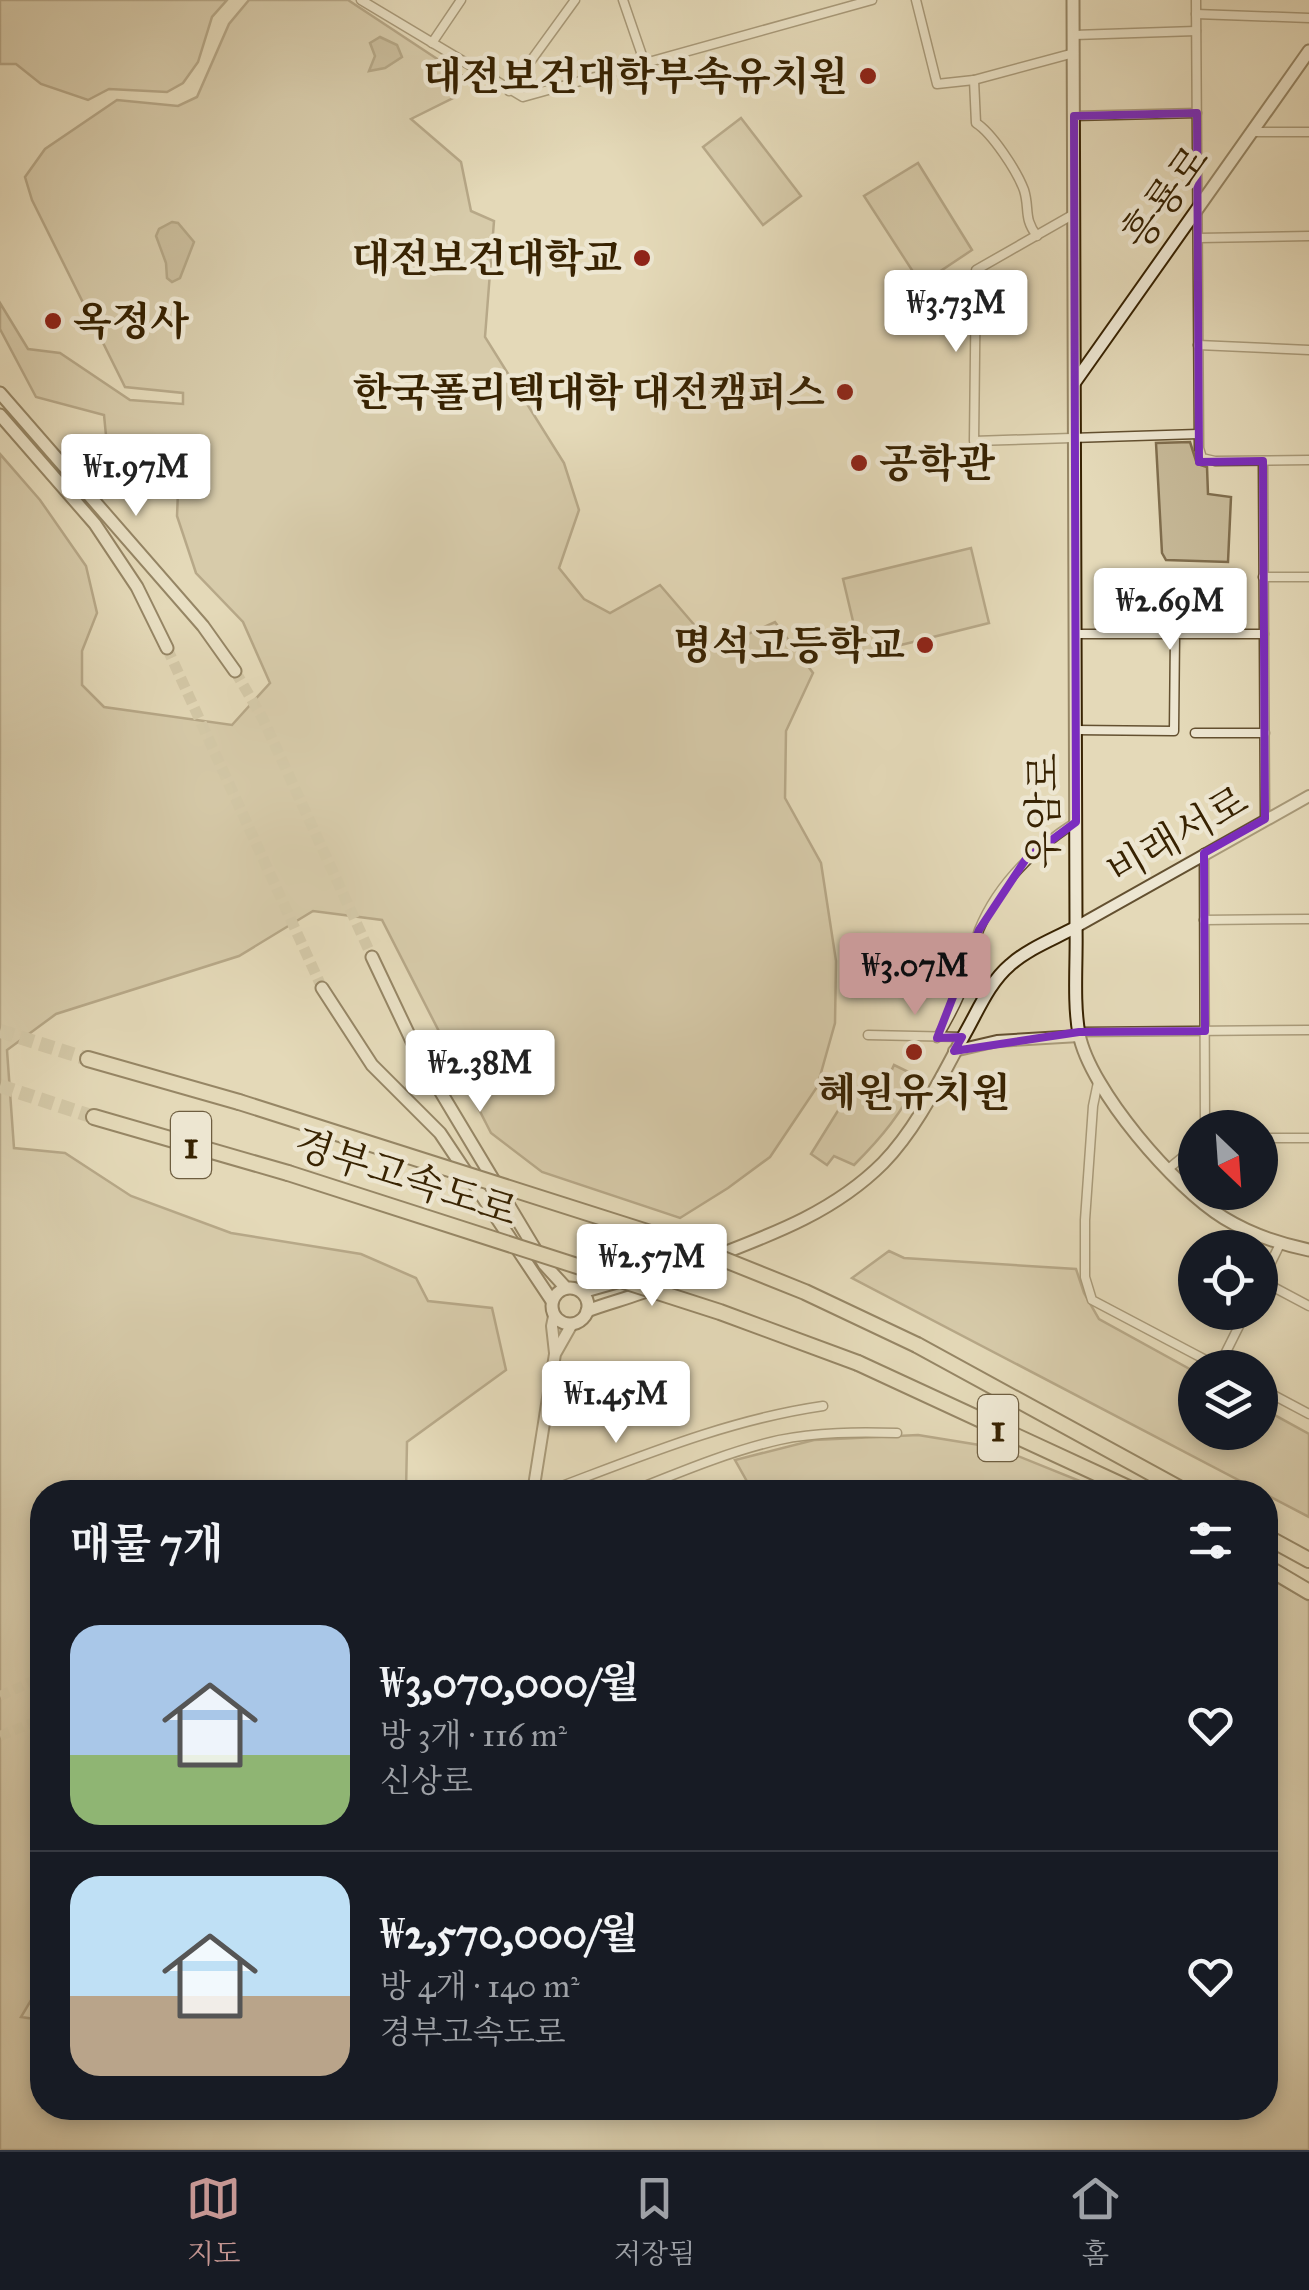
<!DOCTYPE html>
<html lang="ko">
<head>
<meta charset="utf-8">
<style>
	:root { --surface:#171b24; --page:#242831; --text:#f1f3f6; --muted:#9ea1a6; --line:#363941; --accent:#c59692 }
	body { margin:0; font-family:"IM FELL Great Primer","Noto Serif KR",serif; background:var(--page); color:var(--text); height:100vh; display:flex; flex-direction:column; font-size:38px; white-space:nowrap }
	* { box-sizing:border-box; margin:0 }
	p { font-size:32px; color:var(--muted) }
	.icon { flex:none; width:55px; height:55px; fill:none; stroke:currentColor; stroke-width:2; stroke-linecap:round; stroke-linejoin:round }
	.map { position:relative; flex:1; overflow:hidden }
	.details { position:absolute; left:30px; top:1480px; width:1248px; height:640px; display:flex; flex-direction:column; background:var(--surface); border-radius:40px; box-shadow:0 5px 15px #0003 }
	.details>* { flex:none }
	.needle { width:65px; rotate:155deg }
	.controls { position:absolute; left:1178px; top:1110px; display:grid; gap:20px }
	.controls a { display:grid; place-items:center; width:100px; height:100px; border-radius:50%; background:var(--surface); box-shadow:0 5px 15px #0003; font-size:50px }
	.price { position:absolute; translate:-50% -85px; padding:0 22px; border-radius:10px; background:#fff; color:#222; font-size:32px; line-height:65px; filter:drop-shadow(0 2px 5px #0008) }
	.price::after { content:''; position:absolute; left:50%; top:60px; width:30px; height:22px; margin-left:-15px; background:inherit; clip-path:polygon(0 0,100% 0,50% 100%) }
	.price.current { background:var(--accent); color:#111 }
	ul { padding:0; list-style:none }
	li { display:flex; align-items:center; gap:30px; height:250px; padding:0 40px }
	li+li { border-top:2px solid var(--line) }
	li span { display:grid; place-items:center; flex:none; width:280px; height:200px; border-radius:30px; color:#555 }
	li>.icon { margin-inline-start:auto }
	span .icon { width:120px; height:120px; fill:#fffc; stroke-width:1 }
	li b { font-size:42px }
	h2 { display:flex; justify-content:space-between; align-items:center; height:120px; padding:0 40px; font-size:42px }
	.dock { display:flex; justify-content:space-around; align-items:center; height:140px; border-top:2px solid var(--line); background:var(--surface); font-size:28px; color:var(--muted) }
	.dock a { display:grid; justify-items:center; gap:5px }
	.dock .current { color:var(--accent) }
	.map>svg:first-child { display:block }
</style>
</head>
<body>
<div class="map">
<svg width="1309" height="2150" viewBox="0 0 1309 2150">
	<rect width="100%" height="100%" fill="#e4d9b8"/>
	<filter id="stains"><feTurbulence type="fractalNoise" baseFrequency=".002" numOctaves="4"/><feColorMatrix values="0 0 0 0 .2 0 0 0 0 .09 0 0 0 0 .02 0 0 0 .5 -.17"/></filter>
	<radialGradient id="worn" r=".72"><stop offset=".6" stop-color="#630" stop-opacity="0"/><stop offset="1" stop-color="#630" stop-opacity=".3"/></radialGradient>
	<g fill="#c7ba99" stroke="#806e4e" stroke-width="2.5">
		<polygon points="0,0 227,0 212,17 198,62 183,83 167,92 109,89 88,100 41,84 16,64 0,64"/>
		<polygon points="249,0 348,0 463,76 457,96 411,119 461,162 471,211 494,221 485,337 564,463 579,510 559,568 584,599 610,613 660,585 715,649 775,622 813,673 786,731 785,798 821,863 836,961 835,1023 817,1087 770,1157 728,1188 680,1218 542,1172 491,1133 382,920 313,911 239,956 56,1014 7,1050 14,1148 65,1153 131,1196 231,1233 361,1254 416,1278 428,1301 492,1308 506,1370 407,1442 406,1492 42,1492 42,1989 37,1990 21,2017 42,2020 42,2108 1265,2108 1265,1575 1309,1601 1309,2150 0,2150 0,454 40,500 86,566 97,613 82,651 82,685 104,707 232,725 270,683 243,622 196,573 177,516 178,492 132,498 108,456 104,415 36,397 0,329 0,303 28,349 60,353 130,400 183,404 183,393 125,387 32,200 25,177 45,149 117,100 178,106 197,97 229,24"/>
		<polygon points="741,118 801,196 763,225 703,147"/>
		<polygon points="918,163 972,250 921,284 864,196"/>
		<polygon points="1190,442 1197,464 1207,467 1208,494 1231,497 1228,562 1166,560 1162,553 1156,443"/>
		<polygon points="971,548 989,623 861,655 843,579"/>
		<path d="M894,1065L919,1077C903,1112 881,1138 854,1165L834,1156L827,1165L811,1154L852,1088L879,1098Z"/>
		<polygon points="889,1251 904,1258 1076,1269 1084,1293 1099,1319 1195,1372 1195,1432 1260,1432 1260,1407 1309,1434 1309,1517 852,1278"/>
		<polygon points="918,1435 998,1448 1107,1492 753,1492 735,1460 814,1440"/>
	</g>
	<g fill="#aa9b7a" stroke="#7c6b4a" stroke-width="2.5">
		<polygon points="380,37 397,45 402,57 385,68 369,71 375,56 370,43"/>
		<polygon points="172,222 178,223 194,242 180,278 172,282 167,278 166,263 156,236 159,229"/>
	</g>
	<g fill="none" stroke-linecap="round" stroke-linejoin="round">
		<g stroke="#c2b594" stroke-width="10" stroke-dasharray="10 5" stroke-linecap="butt">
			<polyline points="0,1696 42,1677"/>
			<polyline points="0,1736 42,1719"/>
		</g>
		<g stroke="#c2b594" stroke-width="11" stroke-dasharray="11 5.5" stroke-linecap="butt">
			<polyline points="167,648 322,988"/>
			<polyline points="235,671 263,719 372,957"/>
		</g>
		<g stroke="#c2b594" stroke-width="14" stroke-dasharray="14 7" stroke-linecap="butt">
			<polyline points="0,1031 88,1059"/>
			<polyline points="0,1086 94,1117"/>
		</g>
		<g stroke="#635030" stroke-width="11">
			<g id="minor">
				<polyline points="361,0 523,97 872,0"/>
				<polyline points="623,0 645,64"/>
				<polyline points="916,0 937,84 974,80 1074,53"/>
				<polyline points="1196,0 1199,448 1202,458 1215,461 1309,460"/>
				<polyline points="1196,14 1309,18"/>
				<polyline points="1074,35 1196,31"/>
				<polyline points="432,43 461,0"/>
				<path d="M974,80L976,123C992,133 1017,171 1024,190C1030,209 1023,218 1037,236"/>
				<polyline points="509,91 575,0"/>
				<polyline points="1074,116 1197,113"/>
				<polyline points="1253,132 1309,132"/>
				<polyline points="1074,214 976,270 974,441 1198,434"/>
				<polyline points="1199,238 1309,236"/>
				<polyline points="1198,345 1309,350"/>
				<polyline points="1263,461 1265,819"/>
				<polyline points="1263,577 1309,577"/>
				<polyline points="1075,634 1264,634"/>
				<polyline points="1075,730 1174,731 1175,634"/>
				<polyline points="1195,733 1265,733"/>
				<polyline points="1204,853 1205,1128"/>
				<polyline points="1204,920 1309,919"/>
				<polyline points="1079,1032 1309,1030"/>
				<polyline points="868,1035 962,1037"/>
				<path d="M937,1038C951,1015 962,993 970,968C974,956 975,942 979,930C998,883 1034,849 1076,822"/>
				<polyline points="1098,1082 1093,1106 1085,1220 1085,1277 1092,1300 1221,1368"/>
				<polyline points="1260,1138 1309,1138"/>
				<polyline points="1168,1169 1195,1147"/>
				<polyline points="1262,1281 1309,1306"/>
				<polyline points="1260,1285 1280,1244"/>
				<polyline points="1219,1366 1246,1312"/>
				<polyline points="1260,1388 1309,1414"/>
				<path d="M546,1492C637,1458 726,1420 823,1406"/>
				<path d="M630,1492C678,1473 727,1452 779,1440C817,1432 857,1432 897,1433"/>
			</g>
		</g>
		<g stroke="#635030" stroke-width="14">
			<g id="tertiary">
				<polyline points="1076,927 1309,796"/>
				<polyline points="954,1051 997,1041 1079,1036"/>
				<polyline points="554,1316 552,1326 555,1353"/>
				<polyline points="533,1492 555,1354 572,1324"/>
			</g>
		</g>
		<g stroke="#382302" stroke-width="15">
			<g id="secondary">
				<path d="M1073,0L1076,927C1077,961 1073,1001 1079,1034C1090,1090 1175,1188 1224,1218C1250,1234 1280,1244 1309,1250"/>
				<polyline points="1075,382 1309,51"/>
				<polyline points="0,393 203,626 235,671"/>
				<polyline points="0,415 95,524 137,587 167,648"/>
				<polyline points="372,957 418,1054 544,1264 566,1288"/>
				<polyline points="322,988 372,1065 440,1133 552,1301"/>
				<circle cx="570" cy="1306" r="18"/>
				<polyline points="582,1292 677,1265 690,1266"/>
				<path d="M587,1311C620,1298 665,1291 690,1266C759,1239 829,1217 883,1163C919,1126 943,1073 968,1028C980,1006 991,981 1010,965C1029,948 1054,939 1076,927"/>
			</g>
		</g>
		<g stroke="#382302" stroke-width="18">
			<g id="motorway">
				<polyline points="88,1059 239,1102"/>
				<polyline points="94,1117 288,1173"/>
				<polyline points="917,1345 1186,1492"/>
				<polyline points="858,1363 1137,1492"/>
				<polyline points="1265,1536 1309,1560"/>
				<polyline points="1265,1566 1309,1592"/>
			</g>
		</g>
		<use href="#minor" stroke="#ede6d1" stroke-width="8"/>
		<use href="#tertiary" stroke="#ede6d1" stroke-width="10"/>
		<use href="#secondary" stroke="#ede6d1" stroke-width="11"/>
		<use href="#motorway" stroke="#e4d9b8" stroke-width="14"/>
		<g stroke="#382302" stroke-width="18" stroke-linecap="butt">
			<g id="motorway-bridge">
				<polyline points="239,1102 688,1245 805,1292 917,1345"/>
				<polyline points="288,1173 720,1312 858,1363"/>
			</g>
		</g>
		<use href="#motorway-bridge" stroke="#e4d9b8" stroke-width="14"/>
	</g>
	<path d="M0 0H1309V2150H0ZM1197,113L1199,462L1263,461L1265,819L1204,853L1205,1031L1079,1032L954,1051L962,1037L937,1038L979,930L1026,859L1076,822L1074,116Z" fill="#e4d9b8" fill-opacity=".55" fill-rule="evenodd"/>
	<path fill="none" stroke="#7b2cbf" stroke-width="8" stroke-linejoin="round" d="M1197,113L1199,462L1263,461L1265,819L1204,853L1205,1031L1079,1032L954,1051L962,1037L937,1038L979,930L1026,859L1076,822L1074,116Z"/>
	<g fill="#8f2418" stroke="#ede6d1" stroke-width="4">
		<circle cx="868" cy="76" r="10"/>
		<circle cx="642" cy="258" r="10"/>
		<circle cx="53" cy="321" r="10"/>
		<circle cx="845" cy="392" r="10"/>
		<circle cx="859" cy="463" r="10"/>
		<circle cx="925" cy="645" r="10"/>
		<circle cx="914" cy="1052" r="10"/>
	</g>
	<g text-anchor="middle" stroke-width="9" stroke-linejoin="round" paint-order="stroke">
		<g fill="#ede6d1" stroke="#6e5e40" stroke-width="2.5">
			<rect x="171" y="1112" width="40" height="66" rx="8"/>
			<rect x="978" y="1395" width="40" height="66" rx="8"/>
		</g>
		<g font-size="38" font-weight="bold" fill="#382302">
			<text x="191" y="1158">1</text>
			<text x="998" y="1441">1</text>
		</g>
		<g font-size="40" font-weight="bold" fill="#382302" stroke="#ede6d1" text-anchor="end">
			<text x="848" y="90">대전보건대학부속유치원</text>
			<text x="622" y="272">대전보건대학교</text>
			<text x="73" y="335" text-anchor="start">옥정사</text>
			<text x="825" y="406">한국폴리텍대학 대전캠퍼스</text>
			<text x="879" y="477" text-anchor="start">공학관</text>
			<text x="905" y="659">명석고등학교</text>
			<text x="914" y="1106" text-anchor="middle">혜원유치원</text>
		</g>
		<g font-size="40" fill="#382302" stroke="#ede6d1">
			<text transform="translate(1165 197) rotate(-54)" y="14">흥룡로</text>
			<text transform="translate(1043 811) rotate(-90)" y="14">우암로</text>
			<text transform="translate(1177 835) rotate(-30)" y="14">비래서로</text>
			<text transform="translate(406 1177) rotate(18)" y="14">경부고속도로</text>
		</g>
	</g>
	<rect width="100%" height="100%" filter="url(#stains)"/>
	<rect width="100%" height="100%" fill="url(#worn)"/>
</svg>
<div class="controls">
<a><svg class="needle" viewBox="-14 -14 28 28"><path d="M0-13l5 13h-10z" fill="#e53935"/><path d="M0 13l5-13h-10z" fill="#9ea1a6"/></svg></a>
<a><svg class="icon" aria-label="locate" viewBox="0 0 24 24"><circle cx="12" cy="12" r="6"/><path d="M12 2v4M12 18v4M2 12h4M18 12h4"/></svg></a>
<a><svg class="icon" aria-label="layers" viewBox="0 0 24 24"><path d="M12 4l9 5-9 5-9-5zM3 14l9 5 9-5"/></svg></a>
</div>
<b class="price" style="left:956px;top:355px">₩3.73M</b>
<b class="price" style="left:136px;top:519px">₩1.97M</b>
<b class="price" style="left:1170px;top:653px">₩2.69M</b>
<b class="price current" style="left:915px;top:1018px">₩3.07M</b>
<b class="price" style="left:480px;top:1115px">₩2.38M</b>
<b class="price" style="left:652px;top:1309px">₩2.57M</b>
<b class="price" style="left:616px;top:1446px">₩1.45M</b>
<section class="details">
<h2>매물 7개<svg class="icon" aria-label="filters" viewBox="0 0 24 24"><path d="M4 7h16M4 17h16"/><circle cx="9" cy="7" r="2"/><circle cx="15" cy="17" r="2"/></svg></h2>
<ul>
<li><span style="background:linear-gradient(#a9c7e8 65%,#8fb573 0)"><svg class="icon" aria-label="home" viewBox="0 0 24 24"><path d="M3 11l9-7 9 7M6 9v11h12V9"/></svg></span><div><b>₩3,070,000/월</b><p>방 3개 · 116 m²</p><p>신상로</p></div><svg class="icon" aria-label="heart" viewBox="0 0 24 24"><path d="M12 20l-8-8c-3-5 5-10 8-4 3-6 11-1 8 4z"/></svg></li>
<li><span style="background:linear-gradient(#bfe0f5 60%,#b9a48a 0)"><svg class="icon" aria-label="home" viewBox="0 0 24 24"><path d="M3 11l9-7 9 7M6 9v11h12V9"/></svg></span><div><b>₩2,570,000/월</b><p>방 4개 · 140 m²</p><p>경부고속도로</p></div><svg class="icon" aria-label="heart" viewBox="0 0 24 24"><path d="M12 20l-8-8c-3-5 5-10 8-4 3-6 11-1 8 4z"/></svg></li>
</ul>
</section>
</div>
<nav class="dock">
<a class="current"><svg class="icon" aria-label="map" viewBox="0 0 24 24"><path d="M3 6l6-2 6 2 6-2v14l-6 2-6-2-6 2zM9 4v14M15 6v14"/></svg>지도</a>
<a><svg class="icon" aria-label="saved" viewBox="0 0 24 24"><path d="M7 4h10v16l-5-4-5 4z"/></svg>저장됨</a>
<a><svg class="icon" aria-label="home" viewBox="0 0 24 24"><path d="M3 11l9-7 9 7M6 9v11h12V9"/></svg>홈</a>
</nav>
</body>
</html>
